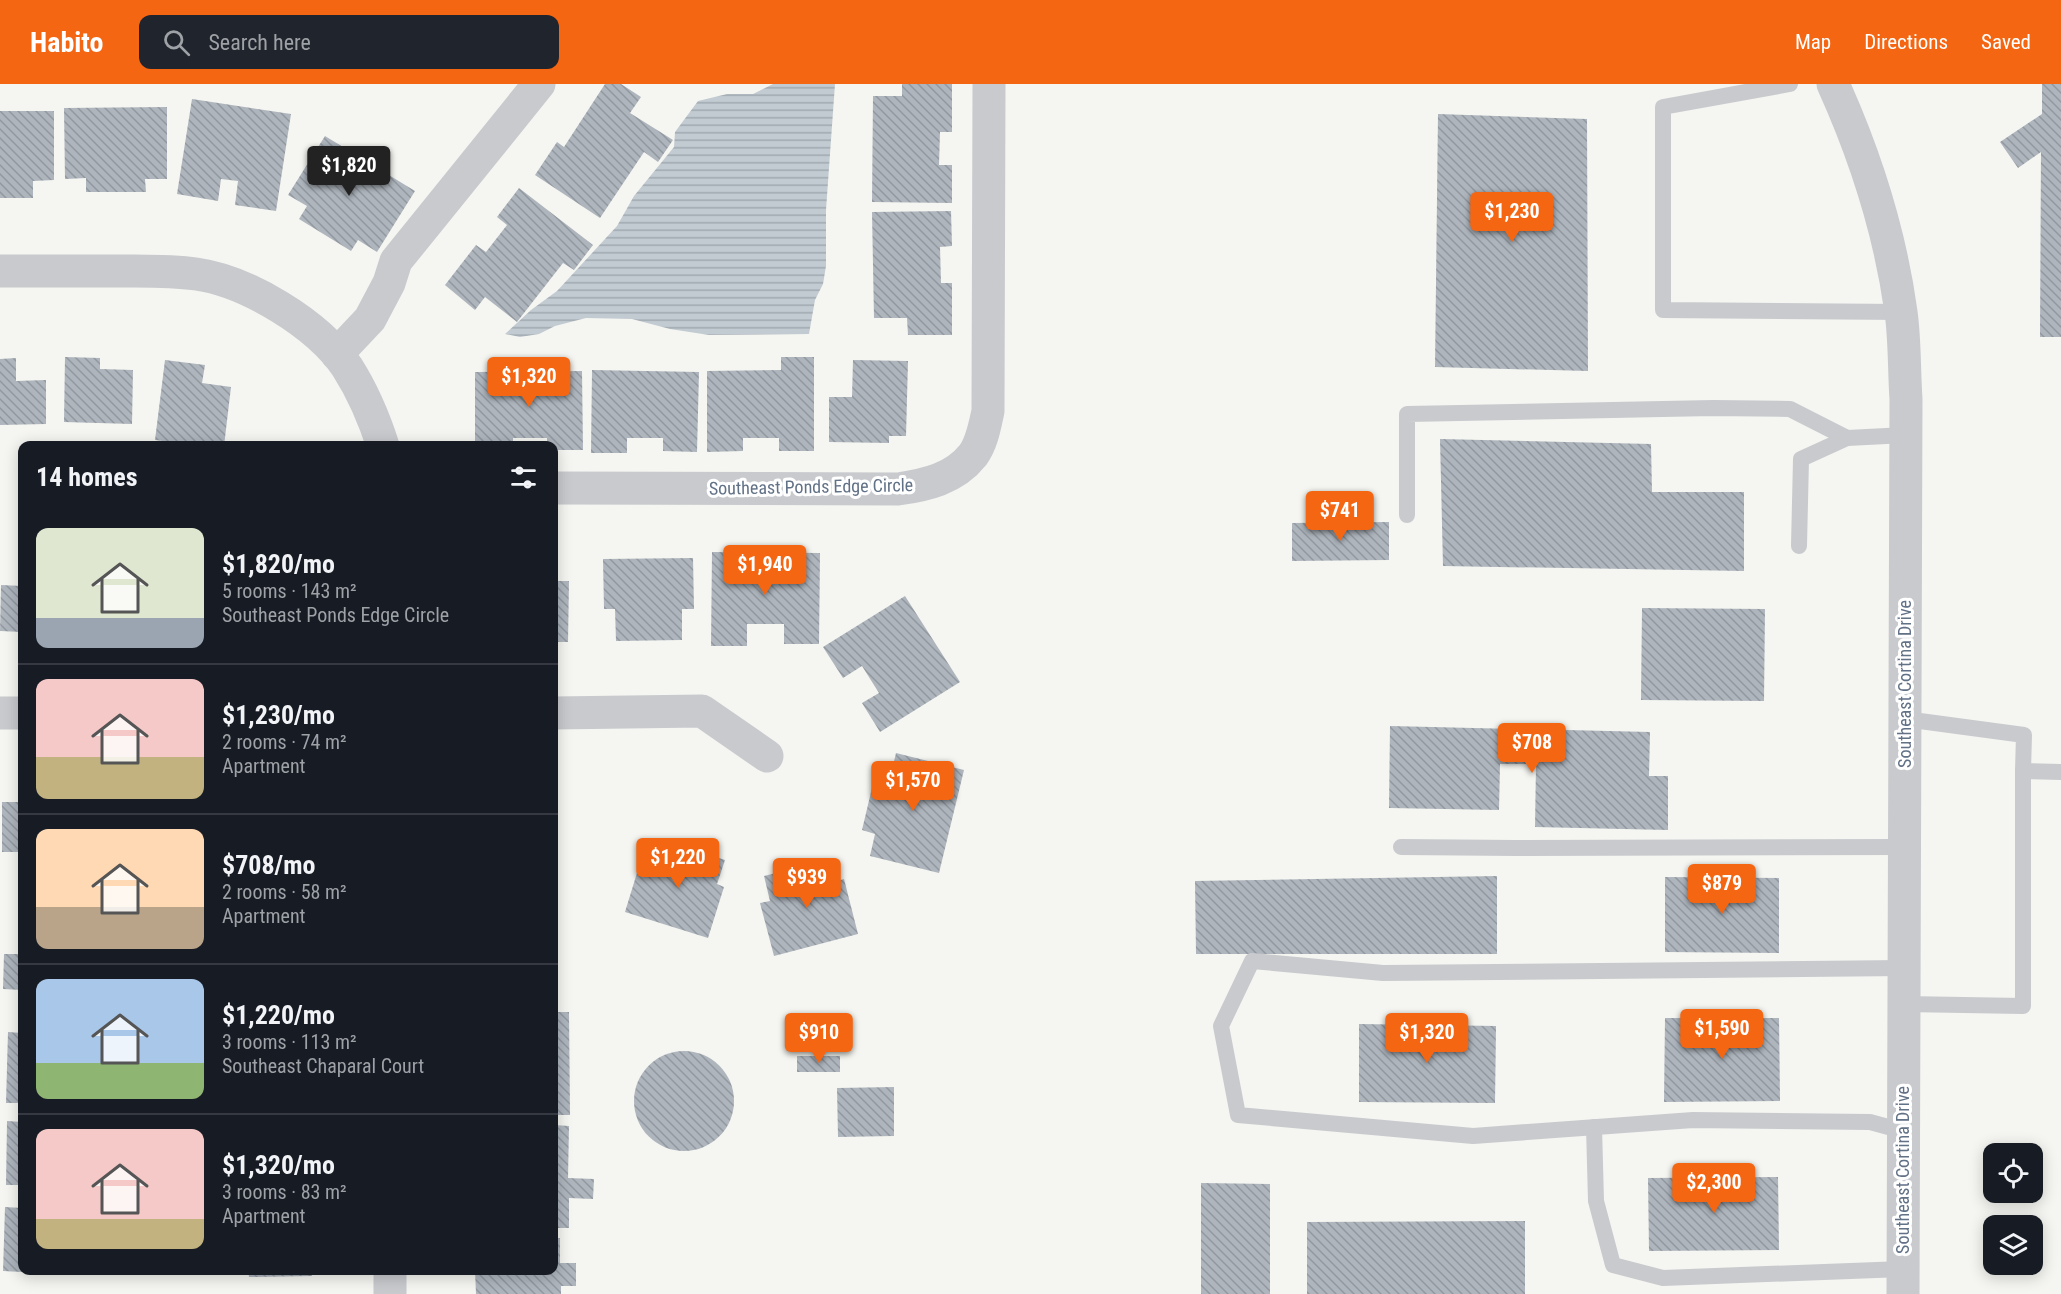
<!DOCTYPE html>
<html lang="en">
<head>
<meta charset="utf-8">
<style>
	:root { --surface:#171b24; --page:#20242c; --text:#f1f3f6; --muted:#9ea1a6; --line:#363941; --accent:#f56612 }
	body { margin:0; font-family:"Roboto Condensed",sans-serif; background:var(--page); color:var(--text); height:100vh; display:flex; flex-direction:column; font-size:22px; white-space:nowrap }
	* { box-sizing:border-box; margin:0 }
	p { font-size:20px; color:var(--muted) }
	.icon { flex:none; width:33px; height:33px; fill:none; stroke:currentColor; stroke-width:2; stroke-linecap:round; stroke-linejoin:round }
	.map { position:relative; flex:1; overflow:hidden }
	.panel { position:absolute; left:18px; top:357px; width:540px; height:834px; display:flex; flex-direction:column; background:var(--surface); border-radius:12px; box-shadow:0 3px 15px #0003 }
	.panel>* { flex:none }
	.controls { position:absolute; left:1983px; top:1059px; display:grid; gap:12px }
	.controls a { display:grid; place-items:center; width:60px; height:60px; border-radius:12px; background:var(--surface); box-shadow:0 3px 15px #0003; font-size:30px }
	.price { position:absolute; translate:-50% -51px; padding:0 14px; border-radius:6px; background:var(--accent); color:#fff; font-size:20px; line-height:39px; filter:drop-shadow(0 2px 3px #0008) }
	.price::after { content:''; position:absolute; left:50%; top:36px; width:18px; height:14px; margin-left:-9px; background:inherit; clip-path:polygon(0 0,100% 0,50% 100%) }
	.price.on { background:#222; color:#fff }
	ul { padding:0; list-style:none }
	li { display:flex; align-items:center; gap:18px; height:150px; padding:0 18px }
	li+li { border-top:2px solid var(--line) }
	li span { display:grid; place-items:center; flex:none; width:168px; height:120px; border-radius:12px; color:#555 }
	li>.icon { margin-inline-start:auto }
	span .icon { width:72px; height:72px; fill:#fffc; stroke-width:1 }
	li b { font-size:26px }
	h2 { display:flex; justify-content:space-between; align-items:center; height:72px; padding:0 18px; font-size:26px }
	header { display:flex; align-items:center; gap:36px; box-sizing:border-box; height:84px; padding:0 30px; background:var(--accent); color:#fff }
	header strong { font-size:28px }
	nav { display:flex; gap:33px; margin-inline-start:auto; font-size:21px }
	.search { width:420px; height:54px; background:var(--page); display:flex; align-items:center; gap:15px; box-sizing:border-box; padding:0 21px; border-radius:12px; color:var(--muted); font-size:22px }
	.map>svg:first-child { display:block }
</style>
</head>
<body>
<header>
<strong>Habito</strong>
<div class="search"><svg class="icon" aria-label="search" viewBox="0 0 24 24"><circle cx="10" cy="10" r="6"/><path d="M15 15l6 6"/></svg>Search here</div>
<nav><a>Map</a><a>Directions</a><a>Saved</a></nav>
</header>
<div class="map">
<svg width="2061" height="1210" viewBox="0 0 2061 1210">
	<defs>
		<pattern id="water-rules" width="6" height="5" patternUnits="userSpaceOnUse" patternTransform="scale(1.5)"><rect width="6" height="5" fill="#c2cbd2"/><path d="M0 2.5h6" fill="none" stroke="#a1a9b0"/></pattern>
		<pattern id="building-back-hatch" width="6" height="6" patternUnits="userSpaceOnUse" patternTransform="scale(1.5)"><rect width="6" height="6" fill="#aeb5bd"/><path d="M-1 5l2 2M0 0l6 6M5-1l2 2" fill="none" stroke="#91989f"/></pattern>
	</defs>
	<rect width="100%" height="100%" fill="#f5f6f1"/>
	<polygon fill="url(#water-rules)" points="773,0 835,0 826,126 826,182 823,200 815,216 809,250 709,251 670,245 632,235 586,234 555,242 539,250 520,253 505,250 531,226 557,207 617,142 634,112 674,63 675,48 698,17 727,10 753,10"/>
	<g fill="url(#building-back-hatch)">
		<polygon points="605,0 621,0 641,13 630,29 673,56 658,78 644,68 600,134 535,91 557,58 564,63"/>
		<polygon points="902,0 952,0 952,48 940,48 939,81 952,81 952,119 872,118 873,12 902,12"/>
		<polygon points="2042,0 2061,0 2061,253 2040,253 2041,68 2018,84 2000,58 2042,30"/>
		<polygon points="192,15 291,30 276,127 235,121 238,97 221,95 218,117 177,110"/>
		<polygon points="167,23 167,95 145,95 146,108 86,108 86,94 65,95 64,24"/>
		<polygon points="0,27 54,27 54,96 33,97 33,114 0,114"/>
		<polygon points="1438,30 1587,35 1588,287 1435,283"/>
		<polygon points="325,52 415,107 377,168 358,156 351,167 299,135 307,122 288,111"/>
		<polygon points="519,104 593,161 574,186 563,179 517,238 485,213 475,226 445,201 476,161 486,168 507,141 497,133"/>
		<polygon points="951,127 952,162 940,163 941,199 952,199 952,251 908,251 907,234 874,234 872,128"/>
		<polygon points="65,273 100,274 100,285 133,286 132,340 64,338"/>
		<polygon points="781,273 814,273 814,367 779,367 779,354 743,354 743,367 707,368 707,287 781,286"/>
		<polygon points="16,274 16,297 46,296 46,340 0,341 0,275"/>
		<polygon points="165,276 205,281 202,299 231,303 224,362 200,362 155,356"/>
		<polygon points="853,276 908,277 906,352 889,352 889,359 829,358 829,313 852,313"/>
		<polygon points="592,286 699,288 697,368 663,367 663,354 627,354 627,369 591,369"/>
		<polygon points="582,287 583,366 554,366 554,362 547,362 547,354 513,354 513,362 475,362 475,288"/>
		<polygon points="1440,355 1651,360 1652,408 1744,408 1744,487 1443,482"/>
		<polygon points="1389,438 1389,476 1292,477 1292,439"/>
		<polygon points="712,468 820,469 819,560 784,560 784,540 747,540 747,562 711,562"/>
		<polygon points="693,474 694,525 682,525 682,556 616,557 615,525 604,525 603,475"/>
		<polygon points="554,497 569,497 568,558 554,558"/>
		<polygon points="1,501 22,502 22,548 0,547"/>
		<polygon points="905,512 960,598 880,648 862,619 879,609 862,582 843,594 823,563"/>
		<polygon points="1642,524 1765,525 1764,617 1641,616"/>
		<polygon points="1390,642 1650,648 1649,692 1668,692 1668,746 1535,743 1536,680 1500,680 1499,726 1389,724"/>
		<polygon points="896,669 964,686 939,789 870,772 875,750 862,746 876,687 891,690"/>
		<rect x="2" y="718" width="20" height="50"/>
		<polygon points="660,755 725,776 717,800 724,803 708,854 625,828 640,779 652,783"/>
		<polygon points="828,776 834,798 844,795 858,850 774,872 760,819 770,817 764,792"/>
		<polygon points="1497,792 1497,870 1196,870 1195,797"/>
		<polygon points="1665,793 1779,794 1779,869 1665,868"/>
		<polygon points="4,870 22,870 22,906 3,905"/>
		<polygon points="554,928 569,928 570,1031 554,1031"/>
		<polygon points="1665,934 1779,934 1780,1017 1664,1018"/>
		<polygon points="1359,940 1496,942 1495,1019 1359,1018"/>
		<polygon points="8,948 22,949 22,1019 6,1019"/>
		<circle cx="684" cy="1017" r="50"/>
		<rect x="797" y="972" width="43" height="16"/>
		<polygon points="894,1003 894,1052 838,1053 837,1004"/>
		<polygon points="7,1037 22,1038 22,1101 6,1101"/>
		<polygon points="554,1041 569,1042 568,1094 594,1095 593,1115 569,1114 569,1144 554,1144"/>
		<polygon points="1778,1093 1779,1166 1649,1167 1648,1094"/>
		<polygon points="1201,1099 1270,1100 1270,1210 1201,1210"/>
		<polygon points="5,1123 22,1124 22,1188 3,1187"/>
		<polygon points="1525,1137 1525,1210 1307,1210 1307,1138"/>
		<polygon points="554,1154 560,1154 560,1179 576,1179 576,1202 561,1202 561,1210 476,1210 475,1186 554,1186"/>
		<polygon points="248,1186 312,1186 312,1192 249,1193"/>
	</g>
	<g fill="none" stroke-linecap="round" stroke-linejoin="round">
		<g stroke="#c8cace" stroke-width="16">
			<polyline points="1790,0 1663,23 1663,226 1901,228"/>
			<polyline points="1407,431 1407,330 1713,324 1790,325 1847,354 1906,351"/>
			<polyline points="1799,462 1801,375 1847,354"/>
			<polyline points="1905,635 2024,651 2023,687 2061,688"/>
			<polyline points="1401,763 1516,764 1905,763"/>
			<polyline points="1904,920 2023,922 2023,687"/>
			<polyline points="1594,1043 1596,1117 1613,1181 1663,1194 1903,1185"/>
			<polyline points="1903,1047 1870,1038 1693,1036 1473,1052 1238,1031 1221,942 1252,877 1383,889 1904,884"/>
		</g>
		<g stroke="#c8cace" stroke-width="33">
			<path d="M1833,0C1866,73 1890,148 1901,228C1905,256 1904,286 1906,315L1903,1210"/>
			<path d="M0,187C38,187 76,187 114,187C141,187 169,186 196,190C247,197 318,240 347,283C363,308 374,334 383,362"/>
			<polyline points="337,270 370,235 389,199 396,177 539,0"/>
			<path d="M554,404L898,405C926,401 954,395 973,371C982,359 985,341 988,327L989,0"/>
			<polyline points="0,629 22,629"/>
			<polyline points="554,629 702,627 767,672"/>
			<polyline points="390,1186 390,1210"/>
		</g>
	</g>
	<g text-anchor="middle" stroke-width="6" stroke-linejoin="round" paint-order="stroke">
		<g font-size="18" fill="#617186" stroke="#fff">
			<text transform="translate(811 403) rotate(-1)" y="6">Southeast Ponds Edge Circle</text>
			<text transform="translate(1905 600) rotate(-90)" y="6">Southeast Cortina Drive</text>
			<text transform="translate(1903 1086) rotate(-90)" y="6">Southeast Cortina Drive</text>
		</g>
	</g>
</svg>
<div class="controls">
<a><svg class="icon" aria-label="locate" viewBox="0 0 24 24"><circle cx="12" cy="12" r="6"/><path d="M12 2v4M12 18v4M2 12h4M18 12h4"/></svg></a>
<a><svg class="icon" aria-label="layers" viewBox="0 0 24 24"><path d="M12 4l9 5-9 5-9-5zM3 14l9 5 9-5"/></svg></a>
</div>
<b class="price on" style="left:349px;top:113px">$1,820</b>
<b class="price" style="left:1512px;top:159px">$1,230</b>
<b class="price" style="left:529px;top:324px">$1,320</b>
<b class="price" style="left:1340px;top:458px">$741</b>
<b class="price" style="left:765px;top:512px">$1,940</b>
<b class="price" style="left:1532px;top:690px">$708</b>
<b class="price" style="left:913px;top:728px">$1,570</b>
<b class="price" style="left:678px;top:805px">$1,220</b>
<b class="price" style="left:807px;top:825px">$939</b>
<b class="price" style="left:1722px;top:831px">$879</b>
<b class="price" style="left:1722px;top:976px">$1,590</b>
<b class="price" style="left:819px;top:980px">$910</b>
<b class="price" style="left:1427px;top:980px">$1,320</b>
<b class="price" style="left:1714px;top:1130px">$2,300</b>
<section class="panel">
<h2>14 homes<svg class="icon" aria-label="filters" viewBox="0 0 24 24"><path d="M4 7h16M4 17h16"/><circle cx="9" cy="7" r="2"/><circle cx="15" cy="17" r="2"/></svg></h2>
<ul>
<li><span style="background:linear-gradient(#dfe7d0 75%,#9aa5b1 0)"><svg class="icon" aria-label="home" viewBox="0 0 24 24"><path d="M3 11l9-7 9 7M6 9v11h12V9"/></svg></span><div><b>$1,820/mo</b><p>5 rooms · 143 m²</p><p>Southeast Ponds Edge Circle</p></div></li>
<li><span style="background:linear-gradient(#f6c9c9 65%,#c2b280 0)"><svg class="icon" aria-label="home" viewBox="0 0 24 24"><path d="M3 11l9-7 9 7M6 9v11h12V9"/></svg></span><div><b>$1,230/mo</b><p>2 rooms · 74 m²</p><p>Apartment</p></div></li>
<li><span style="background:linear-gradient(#ffd9b3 65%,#b9a48a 0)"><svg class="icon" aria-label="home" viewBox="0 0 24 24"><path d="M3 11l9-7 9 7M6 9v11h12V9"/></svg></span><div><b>$708/mo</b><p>2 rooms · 58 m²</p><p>Apartment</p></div></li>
<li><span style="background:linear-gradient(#a9c7e8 70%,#8fb573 0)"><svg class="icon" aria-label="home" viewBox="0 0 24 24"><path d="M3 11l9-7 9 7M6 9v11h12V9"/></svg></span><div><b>$1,220/mo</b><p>3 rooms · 113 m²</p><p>Southeast Chaparal Court</p></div></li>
<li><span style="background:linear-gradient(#f6c9c9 75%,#c2b280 0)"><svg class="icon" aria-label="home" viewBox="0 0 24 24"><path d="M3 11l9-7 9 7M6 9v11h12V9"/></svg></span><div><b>$1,320/mo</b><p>3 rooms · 83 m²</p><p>Apartment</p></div></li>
</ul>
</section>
</div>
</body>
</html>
